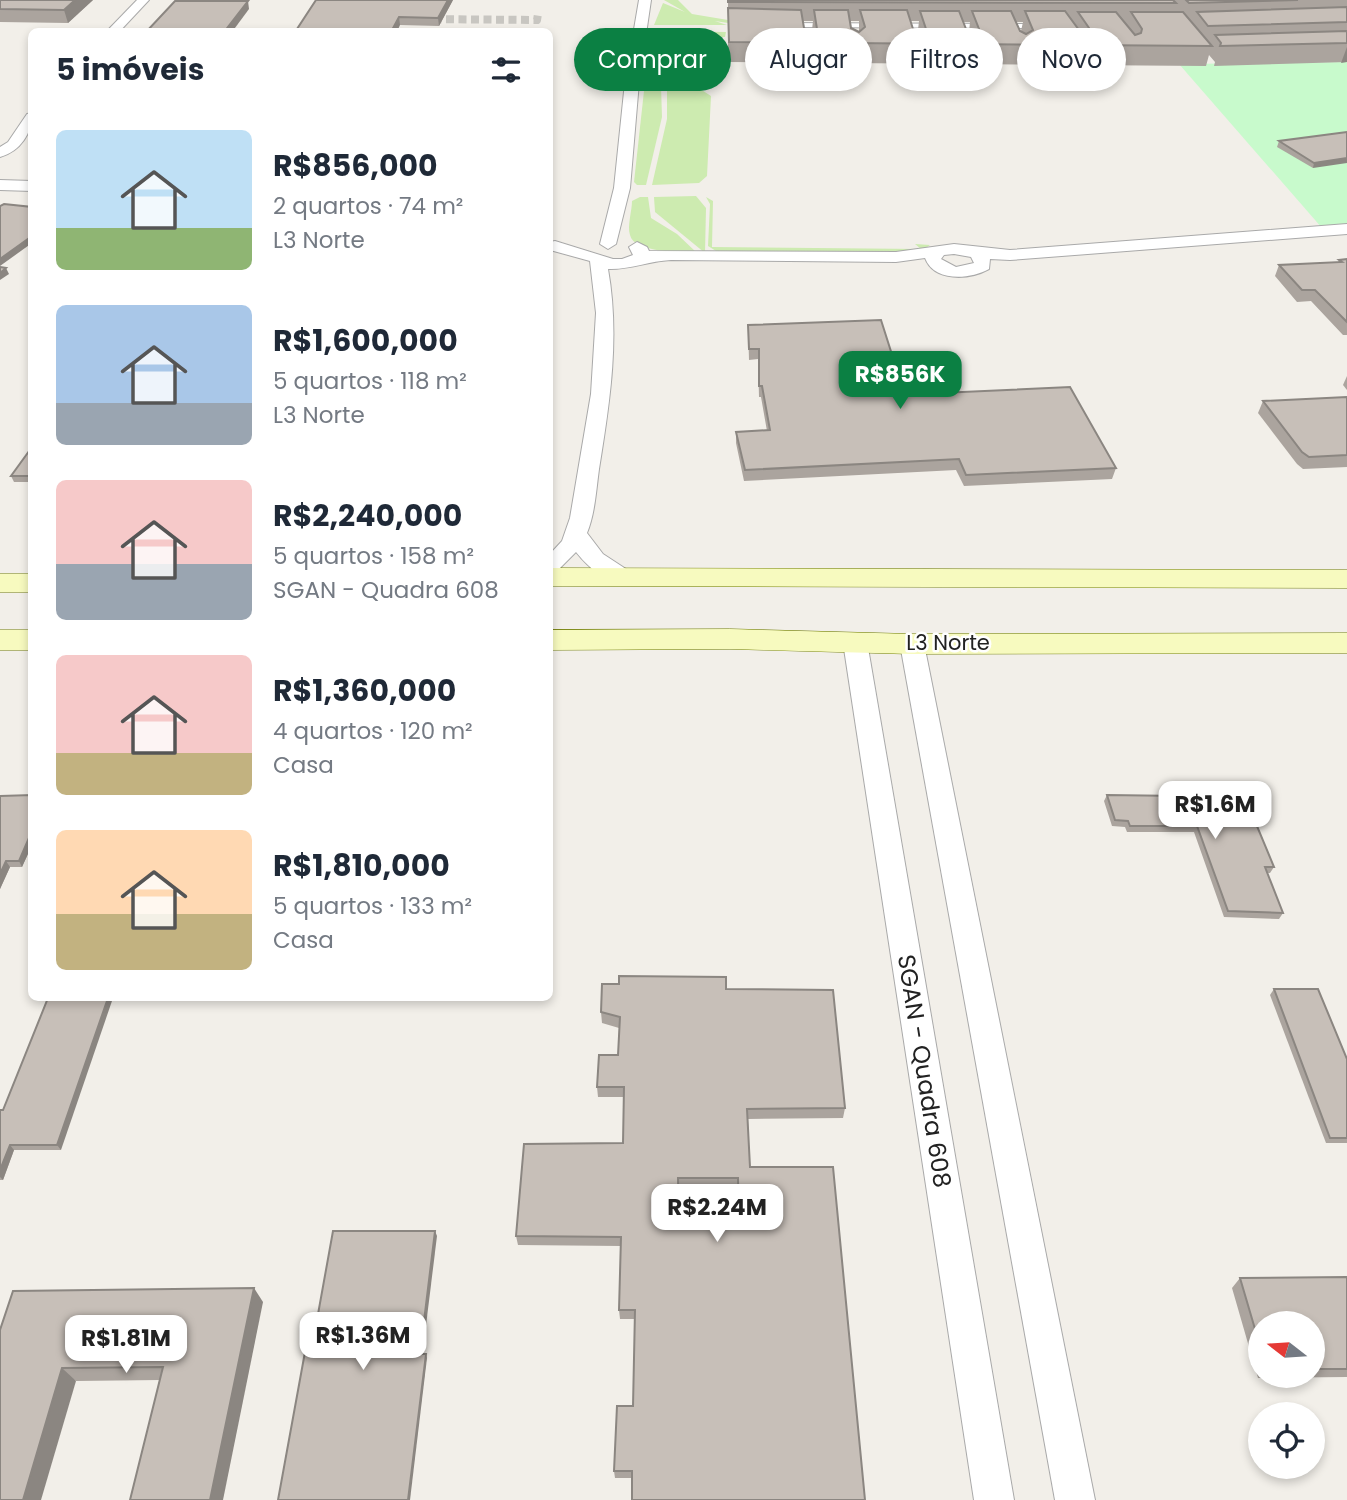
<!DOCTYPE html>
<html lang="pt">
<head>
<meta charset="utf-8">
<style>
	:root { --surface:#fff; --page:#f2f2f3; --text:#1f2937; --muted:#747a83; --accent:#0b8043 }
	body { margin:0; font-family:Poppins,sans-serif; background:var(--page); color:var(--text); height:100vh; display:flex; flex-direction:column; font-size:26px; white-space:nowrap }
	* { box-sizing:border-box; margin:0 }
	p { font-size:23px; color:var(--muted) }
	.icon { flex:none; width:38px; height:38px; fill:none; stroke:currentColor; stroke-width:2; stroke-linecap:round; stroke-linejoin:round }
	.map { position:relative; flex:1; overflow:hidden }
	.panel { position:absolute; left:28px; top:28px; width:525px; height:973px; display:flex; flex-direction:column; background:var(--surface); border-radius:10px; box-shadow:0 4px 10px #0003 }
	.panel>* { flex:none }
	.guide { position:absolute; left:574px; top:28px; width:665px; height:63px; display:flex; gap:14px }
	.needle { width:46px; rotate:287deg }
	.fabs { position:absolute; left:1248px; top:1311px; display:grid; gap:14px }
	.fabs a { display:grid; place-items:center; width:77px; height:77px; border-radius:50%; background:var(--surface); box-shadow:0 4px 10px #0003; font-size:35px }
	.price { position:absolute; translate:-50% -60px; padding:0 16px; border-radius:14px; background:#fff; color:#222; font-size:23px; line-height:46px; filter:drop-shadow(0 2px 4px #0008) }
	.price::after { content:''; position:absolute; left:50%; top:42px; width:21px; height:16px; margin-left:-10px; background:inherit; clip-path:polygon(0 0,100% 0,50% 100%) }
	.price.current { background:var(--accent); color:#fff }
	ul { padding:0; list-style:none }
	li { display:flex; align-items:center; gap:21px; height:175px; padding:0 28px }
	li span { display:grid; place-items:center; flex:none; width:196px; height:140px; border-radius:10px; color:#555 }
	li>.icon { margin-inline-start:auto }
	span .icon { width:84px; height:84px; fill:#fffc; stroke-width:1 }
	li b { font-size:30px }
	h2 { display:flex; justify-content:space-between; align-items:center; height:84px; padding:0 28px; font-size:30px }
	.chip { padding:0 24px; border-radius:32px; background:var(--surface); box-shadow:0 4px 10px #0003; font-size:24px; line-height:63px }
	.chip.current { background:var(--accent); color:#fff }
	.map>svg:first-child { display:block }
</style>
</head>
<body>
<div class="map">
<svg width="1347" height="1500" viewBox="0 0 1347 1500">
	<rect width="100%" height="100%" fill="#f2efe9"/>
	<g fill="#cdebb0">
		<polygon points="664,0 678,0 692,14 728,20 728,23 715,21 727,25 654,25 663,3 685,12"/>
		<polygon points="656,31 726,32 725,37 707,37 689,47 654,48"/>
		<polygon points="661,86 662,117 646,185 637,185 634,182 644,91 648,87"/>
		<polygon points="667,87 697,87 711,96 707,176 699,183 652,185 667,119"/>
		<polygon points="696,196 706,208 705,253 655,212 654,197"/>
		<path d="M640,197H648L651,218L677,234L697,253C682,252 634,253 630,235C627,226 632,211 632,201Z"/>
		<polygon points="706,197 713,201 712,247 921,249 915,244 930,245 919,253 716,251 708,246 710,204"/>
	</g>
	<polygon fill="#c8facc" points="1347,62 1347,224 1322,228 1179,64"/>
	<g fill="none" stroke-linecap="round" stroke-linejoin="round">
		<polyline stroke="#c8c6c1" stroke-width="8" stroke-dasharray="8 4.5" stroke-linecap="butt" points="421,19 537,20 538,14"/>
		<g stroke="#a9a9a9" stroke-width="2">
			<polygon id="pedestrian" points="779,23 1043,24 1047,26 1043,28 782,27"/>
		</g>
		<g stroke="#a9a9a9" stroke-width="2">
			<g id="tertiary">
				<polygon points="137,0 149,0 119,32 106,32"/>
				<polygon points="639,0 651,0 639,82 630,188 616,244 608,249 600,244 614,188 625,82"/>
				<path d="M32,113C32,133 21,151 0,157V147L8,142L27,114Z"/>
				<polygon points="0,180 32,181 32,191 0,190"/>
				<path d="M1347,224V234L1010,260L990,259L989,269C969,280 934,282 925,258L896,262L671,260C649,261 629,270 608,269C620,336 610,402 599,469C596,491 595,513 587,533L603,554L629,571L632,576L629,581C609,587 588,567 576,552L558,570L550,572V554L562,541L570,518L591,394L596,313L590,261L550,250V242L555,241L613,259H622L633,255L629,247L637,242L647,247L649,251L896,252L954,244L1010,250ZM954,254L971,257L974,263L956,267L941,259L944,255Z"/>
				<polygon points="855,634 864,636 867,642 1014,1500 974,1500 843,642 846,636"/>
				<polygon points="912,636 921,638 924,644 1095,1500 1055,1500 900,644 903,638"/>
			</g>
		</g>
		<g stroke="#707d05" stroke-width="1">
			<g id="secondary">
				<polygon points="550,568 1347,570 1347,588 550,586"/>
				<rect x="0" y="574" width="32" height="18"/>
				<polygon points="730,629 912,634 1347,633 1347,653 912,654 730,649 550,650 550,630"/>
				<rect x="0" y="630" width="32" height="20"/>
			</g>
		</g>
		<use href="#pedestrian" fill="#fff" fill-rule="evenodd"/>
		<use href="#tertiary" fill="#fff" fill-rule="evenodd"/>
		<use href="#secondary" fill="#f7fabf" fill-rule="evenodd"/>
	</g>
	<g fill="#aba49e" fill-rule="evenodd">
		<polygon points="0,0 93,0 68,23 0,22"/>
		<polygon points="453,0 439,26 400,25 295,32"/>
		<path d="M728,0H1347V62L1214,66L1215,62L1209,55L1206,66L728,62ZM803,21H813L812,30L809,32L804,28ZM850,21H859V32L851,28ZM911,21H919L918,30L919,33L913,29ZM963,22H970L969,32L966,29ZM1016,22H1023L1021,31H1020Z"/>
		<polygon points="1347,132 1313,168 1277,147 1279,141"/>
		<polygon points="1347,259 1347,335 1343,335 1311,301 1297,302 1275,276 1279,265 1338,262 1339,260"/>
		<polygon points="748,325 895,364 918,394 1116,468 1112,479 964,486 956,470 744,481 736,443 736,432 767,431 761,397 759,397 758,359 749,360"/>
		<polygon points="1347,376 1347,390 1343,385"/>
		<polygon points="1347,397 1347,467 1303,469 1297,464 1258,413 1263,401"/>
		<polygon points="32,447 32,482 14,482 11,476"/>
		<polygon points="32,795 32,845 22,867 10,867 0,889 0,796"/>
		<polygon points="1107,795 1263,819 1260,825 1257,825 1274,867 1270,873 1267,873 1283,913 1279,919 1224,917 1194,832 1127,832 1125,827 1112,826 1104,801"/>
		<path d="M726,989L845,1108L843,1118L748,1119L750,1167H833L632,1478H615L614,1471L633,1406L635,1319H620L619,1310L621,1246L518,1245L516,1236L623,1143L624,1097H598L597,1087L618,1055L619,1028L602,1023L601,1012ZM678,1187L737,1188L738,1225L679,1226Z"/>
		<polygon points="1274,989 1347,1059 1347,1143 1326,1143 1270,995"/>
		<polygon points="48,998 61,1150 14,1150 3,1180 0,1180 0,1110 3,1110"/>
		<path d="M1347,1277V1377L1258,1378L1232,1288L1240,1278ZM1260,1323H1312V1376H1260Z"/>
		<polygon points="263,1302 160,1380 76,1381 0,1330"/>
	</g>
	<g fill="#8b8681">
		<polygon points="75,0 93,0 68,23 64,10"/>
		<polygon points="448,0 453,0 439,26 438,18"/>
		<polygon points="248,1 249,9 232,32 224,32"/>
		<polygon points="399,17 400,25 397,32 391,32"/>
		<polygon points="1347,47 1347,62 1341,63"/>
		<polygon points="1347,158 1347,163 1313,168 1314,163"/>
		<polygon points="32,236 32,243 0,266 0,259"/>
		<polygon points="6,268 9,274 0,280 0,273"/>
		<polygon points="32,831 32,845 22,867 19,861"/>
		<polygon points="6,861 10,867 0,889 0,874"/>
		<polygon points="108,998 113,998 61,1150 57,1145"/>
		<polygon points="10,1145 14,1150 3,1180 0,1177 0,1170"/>
		<polygon points="435,1231 437,1236 422,1358 420,1354"/>
		<polygon points="254,1288 263,1302 223,1500 210,1500"/>
		<polygon points="426,1354 427,1358 410,1500 408,1500"/>
		<polygon points="62,1368 76,1381 41,1500 23,1500"/>
	</g>
	<g fill="#c7bfb8" stroke="#8b8681" stroke-width="2" fill-rule="evenodd">
		<polygon points="0,0 75,0 64,10 0,9"/>
		<polygon points="316,0 448,0 438,18 399,17 391,32 295,32"/>
		<polygon points="728,0 1173,0 1176,3 728,2"/>
		<polygon points="1186,0 1298,0 1189,3"/>
		<polygon points="175,1 248,1 224,32 146,32"/>
		<polygon points="1347,7 1347,22 1208,26 1197,12"/>
		<polygon points="728,8 801,10 804,28 809,32 817,29 814,10 848,10 851,28 859,32 865,27 860,10 907,10 913,29 918,33 926,29 920,11 959,11 966,29 971,33 979,29 972,11 1011,11 1020,31 1026,34 1033,30 1025,11 1065,11 1082,34 1088,32 1089,28 1078,12 1116,12 1135,35 1141,33 1142,29 1131,12 1183,12 1212,46 729,42"/>
		<polygon points="1347,31 1347,43 1220,46 1221,43 1215,35"/>
		<polygon points="1347,132 1347,158 1314,163 1279,141"/>
		<polygon points="4,204 32,207 32,236 0,259 0,206"/>
		<polygon points="1347,259 1347,322 1315,290 1302,290 1279,265 1342,262 1339,260"/>
		<polygon points="0,267 6,268 0,273"/>
		<polygon points="881,320 895,364 904,365 918,394 1070,387 1116,468 966,475 959,459 745,470 736,432 770,430 762,386 759,386 759,349 749,349 748,325"/>
		<polygon points="1347,397 1347,455 1309,457 1302,452 1263,401"/>
		<polygon points="32,447 32,476 11,476"/>
		<polygon points="32,795 32,831 19,861 6,861 0,874 0,796"/>
		<polygon points="1107,795 1255,797 1263,819 1254,819 1274,867 1265,867 1283,913 1228,911 1197,826 1130,826 1128,821 1115,820"/>
		<path d="M619,976L726,977V989L833,990L845,1108L747,1109L750,1167H833L865,1500H632V1471H614L617,1406H633L635,1310H619L621,1237L516,1236L524,1144L623,1143L624,1087H597L599,1055H618L620,1017L601,1012L602,984H619ZM678,1178H738L739,1225L679,1226Z"/>
		<polygon points="1274,989 1318,989 1347,1059 1347,1138 1330,1138"/>
		<polygon points="48,998 108,998 57,1145 10,1145 0,1170 0,1110 3,1110"/>
		<polygon points="333,1231 435,1231 420,1354 426,1354 408,1500 278,1500 305,1352 311,1353"/>
		<polygon points="1347,1277 1347,1369 1312,1369 1312,1323 1260,1323 1260,1346 1240,1278"/>
		<polygon points="254,1288 210,1500 130,1500 163,1367 62,1368 23,1500 0,1500 0,1330 13,1291"/>
	</g>
	<g text-anchor="middle" stroke-width="5" stroke-linejoin="round" paint-order="stroke">
		<g font-size="21" fill="#222" stroke="#fff">
			<text x="948" y="650">L3 Norte</text>
		</g>
		<g font-size="24" fill="#222" stroke="#fff">
			<text transform="translate(924 1071) rotate(81)" y="8">SGAN - Quadra 608</text>
		</g>
	</g>
</svg>
<div class="fabs">
<a><svg class="needle" viewBox="-14 -14 28 28"><path d="M0-13l5 13h-10z" fill="#e53935"/><path d="M0 13l5-13h-10z" fill="#747a83"/></svg></a>
<a><svg class="icon" aria-label="locate" viewBox="0 0 24 24"><circle cx="12" cy="12" r="6"/><path d="M12 2v4M12 18v4M2 12h4M18 12h4"/></svg></a>
</div>
<b class="price current" style="left:900px;top:411px">R$856K</b>
<b class="price" style="left:1215px;top:841px">R$1.6M</b>
<b class="price" style="left:717px;top:1244px">R$2.24M</b>
<b class="price" style="left:363px;top:1372px">R$1.36M</b>
<b class="price" style="left:126px;top:1375px">R$1.81M</b>
<div class="guide">
<a class="chip current">Comprar</a>
<a class="chip">Alugar</a>
<a class="chip">Filtros</a>
<a class="chip">Novo</a>
</div>
<section class="panel">
<h2>5 imóveis<svg class="icon" aria-label="filters" viewBox="0 0 24 24"><path d="M4 7h16M4 17h16"/><circle cx="9" cy="7" r="2"/><circle cx="15" cy="17" r="2"/></svg></h2>
<ul>
<li><span style="background:linear-gradient(#bfe0f5 70%,#8fb573 0)"><svg class="icon" aria-label="home" viewBox="0 0 24 24"><path d="M3 11l9-7 9 7M6 9v11h12V9"/></svg></span><div><b>R$856,000</b><p>2 quartos · 74 m²</p><p>L3 Norte</p></div></li>
<li><span style="background:linear-gradient(#a9c7e8 70%,#9aa5b1 0)"><svg class="icon" aria-label="home" viewBox="0 0 24 24"><path d="M3 11l9-7 9 7M6 9v11h12V9"/></svg></span><div><b>R$1,600,000</b><p>5 quartos · 118 m²</p><p>L3 Norte</p></div></li>
<li><span style="background:linear-gradient(#f6c9c9 60%,#9aa5b1 0)"><svg class="icon" aria-label="home" viewBox="0 0 24 24"><path d="M3 11l9-7 9 7M6 9v11h12V9"/></svg></span><div><b>R$2,240,000</b><p>5 quartos · 158 m²</p><p>SGAN - Quadra 608</p></div></li>
<li><span style="background:linear-gradient(#f6c9c9 70%,#c2b280 0)"><svg class="icon" aria-label="home" viewBox="0 0 24 24"><path d="M3 11l9-7 9 7M6 9v11h12V9"/></svg></span><div><b>R$1,360,000</b><p>4 quartos · 120 m²</p><p>Casa</p></div></li>
<li><span style="background:linear-gradient(#ffd9b3 60%,#c2b280 0)"><svg class="icon" aria-label="home" viewBox="0 0 24 24"><path d="M3 11l9-7 9 7M6 9v11h12V9"/></svg></span><div><b>R$1,810,000</b><p>5 quartos · 133 m²</p><p>Casa</p></div></li>
</ul>
</section>
</div>
</body>
</html>
